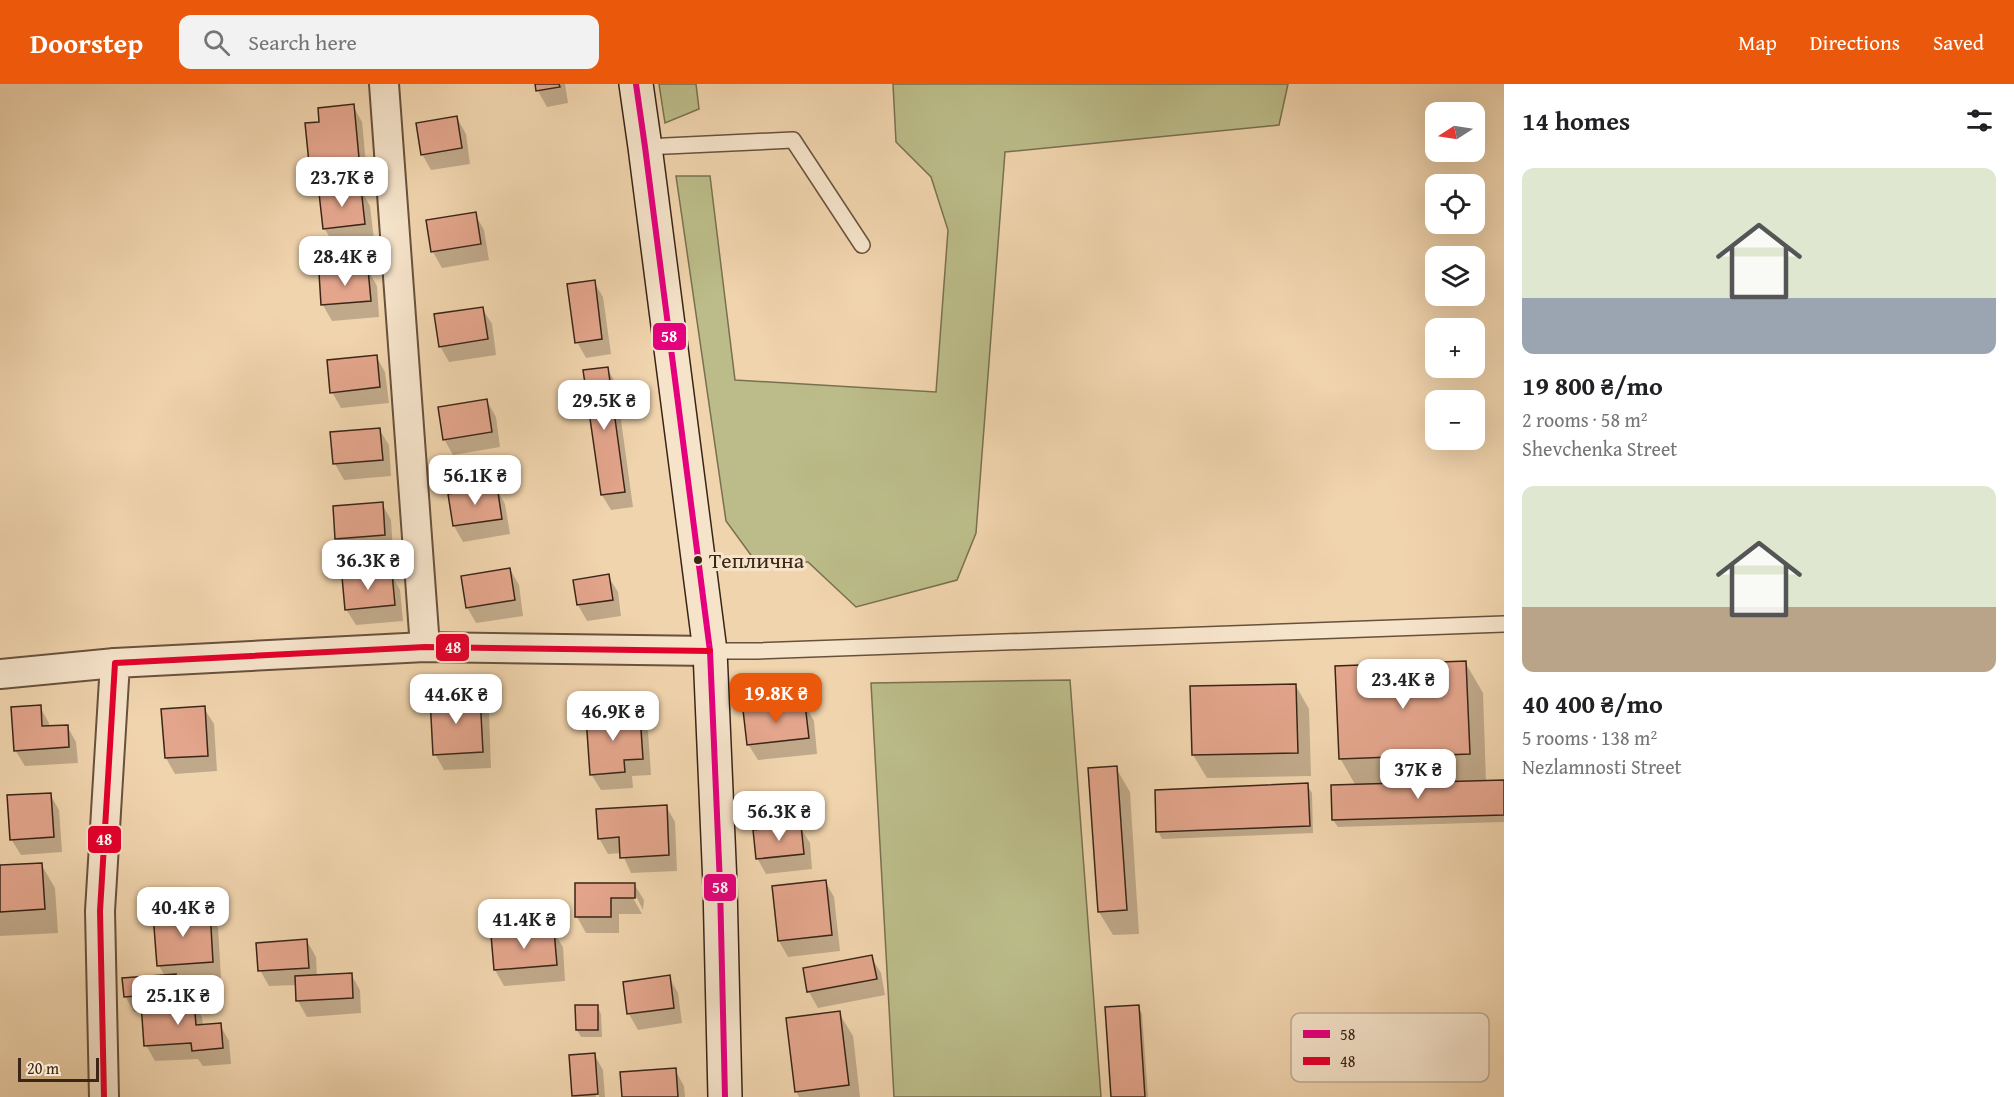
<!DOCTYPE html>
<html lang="en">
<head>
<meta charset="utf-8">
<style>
	:root { --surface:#fff; --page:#f2f2f2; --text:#202124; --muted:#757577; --accent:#ea580c }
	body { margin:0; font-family:"Gentium Book Plus",serif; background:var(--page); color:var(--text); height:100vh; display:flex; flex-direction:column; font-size:22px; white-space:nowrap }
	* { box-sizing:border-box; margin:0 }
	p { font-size:20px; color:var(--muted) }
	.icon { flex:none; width:33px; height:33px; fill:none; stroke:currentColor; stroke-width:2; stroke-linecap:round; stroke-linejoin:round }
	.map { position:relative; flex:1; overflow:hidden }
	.panel { display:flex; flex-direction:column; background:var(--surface); width:510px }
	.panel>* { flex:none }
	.needle { width:39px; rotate:258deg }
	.fabs { position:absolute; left:1425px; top:18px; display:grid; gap:12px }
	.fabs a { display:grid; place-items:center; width:60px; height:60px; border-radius:12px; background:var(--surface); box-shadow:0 6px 24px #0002; font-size:30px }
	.scale { position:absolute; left:18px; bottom:15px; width:81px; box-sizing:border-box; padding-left:6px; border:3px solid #3a2517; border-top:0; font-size:16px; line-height:21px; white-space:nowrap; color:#3a2517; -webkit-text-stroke:4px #f5e3ca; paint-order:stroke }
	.price { position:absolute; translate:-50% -51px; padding:0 14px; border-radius:12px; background:#fff; color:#222; font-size:20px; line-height:39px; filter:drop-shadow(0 2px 3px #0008) }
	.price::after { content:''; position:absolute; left:50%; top:36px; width:18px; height:14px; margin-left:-9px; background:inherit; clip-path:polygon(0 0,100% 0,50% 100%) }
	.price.current { background:var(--accent); color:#fff }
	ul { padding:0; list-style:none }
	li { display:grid; align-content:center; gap:12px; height:318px; padding:0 18px }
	li span { display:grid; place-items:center; height:186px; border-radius:12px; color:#555 }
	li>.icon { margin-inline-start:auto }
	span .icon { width:108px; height:108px; fill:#fffc; stroke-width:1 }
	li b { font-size:26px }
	h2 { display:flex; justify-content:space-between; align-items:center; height:72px; padding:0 18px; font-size:26px }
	header { display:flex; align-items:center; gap:36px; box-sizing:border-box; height:84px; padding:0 30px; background:var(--accent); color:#fff }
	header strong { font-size:28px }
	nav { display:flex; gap:33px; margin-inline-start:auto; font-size:21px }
	.search { width:420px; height:54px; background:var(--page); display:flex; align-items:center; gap:15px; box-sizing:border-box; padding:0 21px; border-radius:12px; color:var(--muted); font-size:22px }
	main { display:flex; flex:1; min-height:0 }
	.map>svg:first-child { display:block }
</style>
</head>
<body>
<header>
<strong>Doorstep</strong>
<div class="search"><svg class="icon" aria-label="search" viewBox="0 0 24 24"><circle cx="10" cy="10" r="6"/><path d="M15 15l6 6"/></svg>Search here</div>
<nav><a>Map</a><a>Directions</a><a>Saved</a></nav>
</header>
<main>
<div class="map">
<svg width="1504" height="1013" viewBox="0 0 1504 1013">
	<rect width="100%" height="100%" fill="#f0d4ad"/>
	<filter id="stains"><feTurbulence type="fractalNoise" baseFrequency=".00333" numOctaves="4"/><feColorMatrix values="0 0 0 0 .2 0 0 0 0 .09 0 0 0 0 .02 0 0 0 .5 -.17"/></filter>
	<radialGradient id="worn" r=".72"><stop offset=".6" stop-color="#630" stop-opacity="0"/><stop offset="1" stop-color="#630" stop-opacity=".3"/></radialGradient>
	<g fill="#bbbc89" stroke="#7a7050" stroke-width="1.5">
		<polygon points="659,0 696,0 699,25 665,39"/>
		<polygon points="893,0 1288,0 1279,41 1005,68 976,449 957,496 856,523 808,478 756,478 726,437 676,92 710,92 735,296 936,308 948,146 931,93 896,58"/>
		<polygon points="1070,596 1101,1013 894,1013 871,599"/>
	</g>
	<g fill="#0003">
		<polygon points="536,0 565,0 568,19 547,23 538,7"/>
		<polygon points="353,22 362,38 367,90 320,95 310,79 321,39"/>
		<polygon points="457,34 466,50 470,80 431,86 422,70"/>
		<polygon points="361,106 370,122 374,156 334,160 324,144"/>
		<polygon points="475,130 484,146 489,176 442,184 433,168 428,137"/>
		<polygon points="368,186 377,202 379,233 332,237 323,221"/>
		<polygon points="594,198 603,213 611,270 586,274 577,258"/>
		<polygon points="482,224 492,240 496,271 449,278 440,262"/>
		<polygon points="376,272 385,288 389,319 341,324 332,308"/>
		<polygon points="607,284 616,300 633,423 611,426 602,411"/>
		<polygon points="487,317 496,333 500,363 453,371 444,355"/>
		<polygon points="379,345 389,361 391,392 344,396 335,380"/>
		<polygon points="496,404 505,420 510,450 463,458 454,442 449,411"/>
		<polygon points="382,420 391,436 393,467 346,470 337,454"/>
		<polygon points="510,485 519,501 523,532 476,539 467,523"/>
		<polygon points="391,490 400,506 403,537 356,541 346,525"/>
		<polygon points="608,492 618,508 621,532 587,537 578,521 575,497"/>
		<polygon points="1465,578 1483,609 1486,698 1504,697 1504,738 1338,743 1333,736 1356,702 1340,674"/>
		<polygon points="1296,602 1309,625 1311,692 1207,694 1193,671"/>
		<polygon points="479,613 489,629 491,684 444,686 435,670"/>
		<polygon points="805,621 814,637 817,670 758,676 748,660"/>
		<polygon points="40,623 49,639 49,643 67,642 76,658 78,679 25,682 15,666"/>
		<polygon points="204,624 214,640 217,687 175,690 166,674"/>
		<polygon points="639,631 648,647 651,691 632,692 633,704 601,706 591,690"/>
		<polygon points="1116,684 1130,708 1139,850 1113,851 1099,828"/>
		<polygon points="1307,701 1312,709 1313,749 1162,755 1158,747"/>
		<polygon points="50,710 59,726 62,768 21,771 11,755"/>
		<polygon points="666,722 675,738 677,787 631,789 622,769 608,770 599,754"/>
		<polygon points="800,743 810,759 812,785 766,790 757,774"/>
		<polygon points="41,780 55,804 58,849 0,852 0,783"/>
		<polygon points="825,797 834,813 840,867 788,873 779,857"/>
		<polygon points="634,800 644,816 643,826 637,814 633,814 642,830 619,830 619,849 586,849 577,833"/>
		<polygon points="209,828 218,844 221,894 178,897 185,908 185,918 193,917 202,933 203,942 220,941 229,957 231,980 203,982 198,975 155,977 146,961 143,928 134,928 125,912 165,892 159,882"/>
		<polygon points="553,847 563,863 565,897 504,902 495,886 492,852"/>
		<polygon points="307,857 316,873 317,892 351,890 360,906 361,929 307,933 298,917 297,901 269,902 260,886"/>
		<polygon points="871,873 881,889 885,911 818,924 809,908"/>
		<polygon points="669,893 678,909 682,939 638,946 629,930 624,899"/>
		<polygon points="597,922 601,930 602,953 581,953 577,946"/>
		<polygon points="1138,922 1142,930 1148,1013 1113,1013"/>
		<polygon points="839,929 853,952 860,1013 799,1013 796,1007"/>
		<polygon points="594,970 603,986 605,1013 599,1013 597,985 594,985 596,1013 574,1013"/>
		<polygon points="675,986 684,1002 685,1013 623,1013"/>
	</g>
	<g fill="#e3a58c" stroke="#3a2517" stroke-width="1.5">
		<polygon points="535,0 559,0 560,3 536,7"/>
		<polygon points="354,20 359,74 309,79 305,39 319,38 318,24"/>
		<polygon points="457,32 462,64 421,71 416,39"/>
		<polygon points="361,104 365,140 323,145 319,109"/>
		<polygon points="476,128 481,160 431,168 426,136"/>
		<polygon points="368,185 371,217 321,221 319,189"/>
		<polygon points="595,196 602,255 575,259 567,200"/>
		<polygon points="483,223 488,255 439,263 434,230"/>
		<polygon points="377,271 380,303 330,309 327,276"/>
		<polygon points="608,283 625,408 601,411 583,286"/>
		<polygon points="487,315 492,348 443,356 438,323"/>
		<polygon points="380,344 383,376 333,380 330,348"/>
		<polygon points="497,402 502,435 453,442 448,410"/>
		<polygon points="383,418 385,451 335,455 333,422"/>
		<polygon points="510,484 515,516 466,524 461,492"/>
		<polygon points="392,489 395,521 345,526 342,493"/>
		<polygon points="609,490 613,516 577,521 573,496"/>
		<polygon points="1466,577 1470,670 1339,675 1335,582"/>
		<polygon points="1296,600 1298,669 1192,671 1190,602"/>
		<polygon points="480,611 483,668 433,671 430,614"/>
		<polygon points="805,620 809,654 747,661 743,626"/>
		<polygon points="41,621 42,642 68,641 69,663 14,667 11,623"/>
		<polygon points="205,622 208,672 165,674 161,625"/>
		<polygon points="640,630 643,675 624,676 625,688 590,691 586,633"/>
		<polygon points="1117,682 1127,826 1098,828 1088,684"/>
		<polygon points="1504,696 1504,731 1332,736 1331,701"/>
		<polygon points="1308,699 1310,742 1156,748 1155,706"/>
		<polygon points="51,709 54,753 10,756 7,711"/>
		<polygon points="667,721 669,771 620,774 619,753 598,755 596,725"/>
		<polygon points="801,741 804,770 756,775 753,746"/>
		<polygon points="42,779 45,825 0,828 0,781"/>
		<polygon points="826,796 832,851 778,857 772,802"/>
		<polygon points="575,799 635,799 635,814 611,814 611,833 575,833"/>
		<polygon points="210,826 213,878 157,882 153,830"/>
		<polygon points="554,846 557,881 494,886 491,851"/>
		<polygon points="307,855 309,884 258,887 256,859"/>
		<polygon points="872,871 877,895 807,908 803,884"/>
		<polygon points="352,889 353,914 296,917 295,892"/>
		<polygon points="176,890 177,909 124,913 122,894"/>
		<polygon points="670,891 674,924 627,930 623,898"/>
		<polygon points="194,916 196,941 221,939 223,964 192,967 191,959 144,962 141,919"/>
		<polygon points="575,921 598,921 598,946 576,946"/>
		<polygon points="1139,921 1145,1013 1111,1013 1105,923"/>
		<polygon points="840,927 849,1001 795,1008 786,934"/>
		<polygon points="595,969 598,1010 572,1012 569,971"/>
		<polygon points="676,984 678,1013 622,1013 620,988"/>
	</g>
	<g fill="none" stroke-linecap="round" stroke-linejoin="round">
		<g stroke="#68513c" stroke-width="18">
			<g id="lane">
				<polyline points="645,63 793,56 862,161"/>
				<polyline points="710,567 757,567 1504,540"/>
			</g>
		</g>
		<g stroke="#68513c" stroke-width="32">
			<g id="street">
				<polyline points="384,0 425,563"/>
				<polyline points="0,590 115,579"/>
				<polyline points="104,1013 100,827 115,579 425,563 710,567"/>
			</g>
		</g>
		<g stroke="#3a2517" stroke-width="36">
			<polyline id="secondary" points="636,0 645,63 710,567 720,801 725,1013"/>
		</g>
		<use href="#lane" stroke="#f5e3ca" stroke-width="15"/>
		<use href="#street" stroke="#f5e3ca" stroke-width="28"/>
		<use href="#secondary" stroke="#f5e3ca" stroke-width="33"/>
		<g stroke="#f5e3ca" stroke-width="10">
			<polyline id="bus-1" points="636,0 645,63 710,567 720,801 725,1013"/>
		</g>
		<g stroke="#f5e3ca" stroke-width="10">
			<polyline id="bus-2" points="104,1013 100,827 115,579 425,563 710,567"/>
		</g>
		<use href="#bus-1" stroke="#e5007d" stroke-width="6"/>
		<use href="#bus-2" stroke="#e4002b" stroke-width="6"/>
	</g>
	<circle fill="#3a2517" stroke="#f5e3ca" stroke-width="2" cx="698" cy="476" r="5"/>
	<g text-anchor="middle" stroke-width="6" stroke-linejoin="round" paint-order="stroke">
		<g font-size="22" fill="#3a2517" stroke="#f5e3ca" text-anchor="start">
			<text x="709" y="484">Теплична</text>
		</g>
	</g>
	<rect x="1291" y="929" width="198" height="69" rx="9" fill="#f5e3ca" stroke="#bdaa94" stroke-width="1.5"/>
	<rect x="1303" y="946" width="27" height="8" fill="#e5007d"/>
	<rect x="1303" y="973" width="27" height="8" fill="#e4002b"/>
	<g font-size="16" fill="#3a2517">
		<text x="1340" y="956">58</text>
		<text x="1340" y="983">48</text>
	</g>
	<g stroke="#f5e3ca" stroke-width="2">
		<rect x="652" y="238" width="35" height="29" rx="6" fill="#e5007d"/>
		<rect x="435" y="549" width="35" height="29" rx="6" fill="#e4002b"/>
		<rect x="87" y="741" width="35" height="29" rx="6" fill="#e4002b"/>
		<rect x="703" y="789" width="34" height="29" rx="6" fill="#e5007d"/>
	</g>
	<g font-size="16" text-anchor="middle" font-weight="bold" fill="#fff">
		<text x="669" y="258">58</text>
		<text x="453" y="569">48</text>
		<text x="104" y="761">48</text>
		<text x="720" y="809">58</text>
	</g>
	<rect width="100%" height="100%" filter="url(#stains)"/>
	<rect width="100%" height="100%" fill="url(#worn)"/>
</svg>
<div class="fabs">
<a><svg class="needle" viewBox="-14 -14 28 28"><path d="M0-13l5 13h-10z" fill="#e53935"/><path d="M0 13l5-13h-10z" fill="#757577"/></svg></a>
<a><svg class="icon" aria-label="locate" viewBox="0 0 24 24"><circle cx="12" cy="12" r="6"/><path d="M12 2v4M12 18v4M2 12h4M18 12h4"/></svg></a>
<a><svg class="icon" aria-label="layers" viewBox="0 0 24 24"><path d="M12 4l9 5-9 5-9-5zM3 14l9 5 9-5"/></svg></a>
<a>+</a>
<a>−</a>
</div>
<div class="scale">20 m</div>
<b class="price" style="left:342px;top:124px">23.7K ₴</b>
<b class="price" style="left:345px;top:203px">28.4K ₴</b>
<b class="price" style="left:604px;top:347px">29.5K ₴</b>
<b class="price" style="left:475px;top:422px">56.1K ₴</b>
<b class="price" style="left:368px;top:507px">36.3K ₴</b>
<b class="price" style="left:1403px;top:626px">23.4K ₴</b>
<b class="price current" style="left:776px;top:640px">19.8K ₴</b>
<b class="price" style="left:456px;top:641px">44.6K ₴</b>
<b class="price" style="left:613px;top:658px">46.9K ₴</b>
<b class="price" style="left:1418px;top:716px">37K ₴</b>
<b class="price" style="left:779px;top:758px">56.3K ₴</b>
<b class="price" style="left:183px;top:854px">40.4K ₴</b>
<b class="price" style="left:524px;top:866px">41.4K ₴</b>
<b class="price" style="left:178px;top:942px">25.1K ₴</b>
</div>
<section class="panel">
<h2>14 homes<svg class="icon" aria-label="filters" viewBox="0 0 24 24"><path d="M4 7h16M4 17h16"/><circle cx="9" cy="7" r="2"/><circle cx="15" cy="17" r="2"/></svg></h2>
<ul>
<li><span style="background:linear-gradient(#dfe7d0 70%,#9aa5b1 0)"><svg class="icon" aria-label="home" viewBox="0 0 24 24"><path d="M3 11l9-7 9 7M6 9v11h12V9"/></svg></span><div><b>19 800 ₴/mo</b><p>2 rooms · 58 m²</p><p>Shevchenka Street</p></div></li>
<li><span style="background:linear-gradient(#dfe7d0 65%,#b9a48a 0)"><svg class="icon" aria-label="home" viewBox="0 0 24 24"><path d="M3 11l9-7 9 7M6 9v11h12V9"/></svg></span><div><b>40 400 ₴/mo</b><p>5 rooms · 138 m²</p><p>Nezlamnosti Street</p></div></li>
</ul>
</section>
</main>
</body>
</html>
